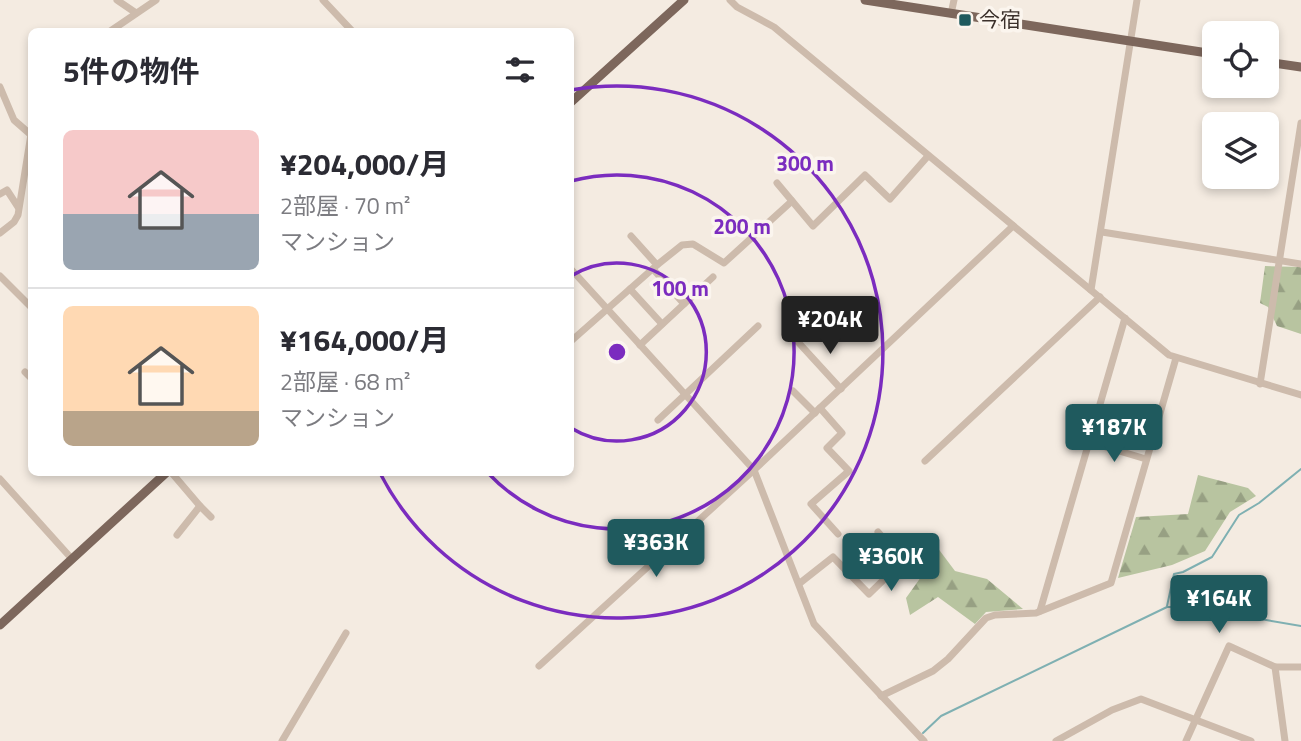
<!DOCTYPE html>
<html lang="ja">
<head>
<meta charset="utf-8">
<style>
	:root { --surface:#fff; --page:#f7f7f7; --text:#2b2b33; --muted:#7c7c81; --line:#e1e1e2; --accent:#1f5a5e }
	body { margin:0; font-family:"Titillium Web","Noto Sans JP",sans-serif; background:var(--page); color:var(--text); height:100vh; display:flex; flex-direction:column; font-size:26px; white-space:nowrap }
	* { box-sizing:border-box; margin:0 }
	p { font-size:23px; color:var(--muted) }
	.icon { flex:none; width:38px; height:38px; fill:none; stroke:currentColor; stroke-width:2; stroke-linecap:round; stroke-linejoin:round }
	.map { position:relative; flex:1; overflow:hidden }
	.sheet { position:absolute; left:28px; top:28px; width:546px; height:448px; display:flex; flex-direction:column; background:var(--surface); border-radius:10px; box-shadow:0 4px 10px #0003 }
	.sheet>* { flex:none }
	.tools { position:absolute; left:1202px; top:21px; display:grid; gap:14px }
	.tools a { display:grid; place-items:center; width:77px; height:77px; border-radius:10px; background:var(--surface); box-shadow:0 4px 10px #0003; font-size:35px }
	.price { position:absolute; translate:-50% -60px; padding:0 16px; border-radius:7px; background:var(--accent); color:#fff; font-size:23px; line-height:46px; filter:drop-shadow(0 2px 4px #0008) }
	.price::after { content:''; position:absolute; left:50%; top:42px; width:21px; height:16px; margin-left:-10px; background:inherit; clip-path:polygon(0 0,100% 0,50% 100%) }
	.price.current { background:#222; color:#fff }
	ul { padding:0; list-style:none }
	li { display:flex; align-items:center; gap:21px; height:175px; padding:0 35px }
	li+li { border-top:2px solid var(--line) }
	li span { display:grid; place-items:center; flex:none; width:196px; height:140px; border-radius:10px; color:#555 }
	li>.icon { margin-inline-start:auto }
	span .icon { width:84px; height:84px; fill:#fffc; stroke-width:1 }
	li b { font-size:30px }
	h2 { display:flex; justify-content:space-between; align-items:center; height:84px; padding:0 35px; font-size:30px }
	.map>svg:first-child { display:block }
</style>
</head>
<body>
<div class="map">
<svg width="1301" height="741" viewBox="0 0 1301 741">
	<defs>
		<pattern id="forest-firs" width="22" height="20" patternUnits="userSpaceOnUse" patternTransform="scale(1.75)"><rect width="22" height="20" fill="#b8c4a0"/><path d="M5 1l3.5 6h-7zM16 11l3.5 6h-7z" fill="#97a083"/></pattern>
	</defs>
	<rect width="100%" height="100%" fill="#f4ebe1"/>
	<g fill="url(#forest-firs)">
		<polygon points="1265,266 1301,267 1301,334 1277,326 1268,307 1260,303"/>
		<polygon points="1198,475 1248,488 1256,496 1230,512 1205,551 1172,565 1118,578 1136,517 1188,514"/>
		<polygon points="931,539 955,571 987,579 1023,609 986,612 975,624 938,597 910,615 906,598 921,577 908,557"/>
	</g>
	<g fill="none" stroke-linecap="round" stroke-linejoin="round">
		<g stroke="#7fb0b2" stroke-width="2">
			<polyline points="1167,606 1174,574 1183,572 1212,557 1239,515 1259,503 1301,469"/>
			<polyline points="923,733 941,716 1167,607 1190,607 1301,626"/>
		</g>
		<g stroke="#cdbbac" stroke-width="7">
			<polyline points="117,0 136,13"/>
			<polyline points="323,0 353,32"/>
			<polyline points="730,0 737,7 774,27 1169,355 1301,395"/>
			<polyline points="951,14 954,0"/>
			<polyline points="109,32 156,0"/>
			<polyline points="0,87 14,120 30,134"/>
			<polyline points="777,183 813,226 865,175 890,199 928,156"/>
			<polyline points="0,194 7,190 18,207"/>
			<polyline points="1102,232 1301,264"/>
			<polyline points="0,233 14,222 18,215 32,128"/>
			<polyline points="657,265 682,245 693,244 724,263 792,201"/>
			<polyline points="570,268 754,470 814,624 924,741"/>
			<polyline points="653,269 684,304"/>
			<polyline points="0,276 31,307"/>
			<polyline points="630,289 662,324"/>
			<polyline points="1091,290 1137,0"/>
			<polyline points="570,342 657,265 631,236"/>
			<polyline points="798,342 841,389"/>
			<polyline points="640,345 713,277"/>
			<polyline points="25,372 32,379"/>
			<polyline points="1260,384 1301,123"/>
			<polyline points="793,391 815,413"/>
			<polyline points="820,408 842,433 827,448 849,471 811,504 838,534"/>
			<polyline points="658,420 758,326"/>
			<polyline points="1089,442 1146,459"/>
			<polyline points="925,461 1100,297"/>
			<polyline points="171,472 200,506"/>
			<polyline points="0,479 72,559"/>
			<polyline points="177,535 200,506 211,517"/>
			<polyline points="800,583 833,557 869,594 903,561 878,532"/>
			<polyline points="1040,611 1125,318"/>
			<polyline points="539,666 754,470 1013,226"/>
			<polyline points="1275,667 1285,741"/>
			<polyline points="881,696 933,671 948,659 986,618 995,615 1036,613 1111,583 1176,358"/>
			<polyline points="282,741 346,633"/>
			<polyline points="1056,741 1112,710 1141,699 1251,741"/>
			<polyline points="1186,741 1229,646 1275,667 1301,667"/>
		</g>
		<g stroke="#7d675c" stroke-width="9">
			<polyline points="865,0 1214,54"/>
			<polyline points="1267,62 1301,67"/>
			<polyline points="570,103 684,0"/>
			<polyline points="0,625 167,472"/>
		</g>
	</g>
	<g fill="none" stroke="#7b2cbf" stroke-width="3.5">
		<path d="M571 276A89 89 0 1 1 571 428"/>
		<path d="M571 181A177 177 0 1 1 488 473"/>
		<path d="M571 90A266 266 0 1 1 380 473"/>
	</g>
	<rect fill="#1f5a5e" stroke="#fbf5ee" stroke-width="2.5" x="958" y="13" width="14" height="14" rx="3.5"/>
	<g text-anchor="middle" stroke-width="7" stroke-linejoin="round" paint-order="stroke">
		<g font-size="21" fill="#3b302b" stroke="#fbf5ee" text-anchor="start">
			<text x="979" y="27">今宿</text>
		</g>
	</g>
	<circle cx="617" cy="352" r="10" fill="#7b2cbf" stroke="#fbf5ee" stroke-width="3.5"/>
	<g font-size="21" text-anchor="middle" font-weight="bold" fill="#7b2cbf" stroke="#fbf5ee" stroke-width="7" stroke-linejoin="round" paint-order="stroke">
		<text x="805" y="171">300 m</text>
		<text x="742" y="234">200 m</text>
		<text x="680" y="296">100 m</text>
	</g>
</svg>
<div class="tools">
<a><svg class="icon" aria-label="locate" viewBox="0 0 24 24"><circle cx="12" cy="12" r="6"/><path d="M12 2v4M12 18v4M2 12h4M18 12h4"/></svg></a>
<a><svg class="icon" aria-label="layers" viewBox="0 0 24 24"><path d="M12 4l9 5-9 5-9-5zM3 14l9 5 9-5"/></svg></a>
</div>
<b class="price current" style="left:830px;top:356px">¥204K</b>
<b class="price" style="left:1114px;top:464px">¥187K</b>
<b class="price" style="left:656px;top:579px">¥363K</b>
<b class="price" style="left:891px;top:593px">¥360K</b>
<b class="price" style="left:1219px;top:635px">¥164K</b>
<section class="sheet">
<h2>5件の物件<svg class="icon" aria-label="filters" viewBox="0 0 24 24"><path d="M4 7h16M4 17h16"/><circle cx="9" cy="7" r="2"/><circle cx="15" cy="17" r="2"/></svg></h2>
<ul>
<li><span style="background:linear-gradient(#f6c9c9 60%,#9aa5b1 0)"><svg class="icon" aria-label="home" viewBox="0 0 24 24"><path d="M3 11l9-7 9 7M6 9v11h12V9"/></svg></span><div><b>¥204,000/月</b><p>2部屋 · 70 m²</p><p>マンション</p></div></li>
<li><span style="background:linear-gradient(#ffd9b3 75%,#b9a48a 0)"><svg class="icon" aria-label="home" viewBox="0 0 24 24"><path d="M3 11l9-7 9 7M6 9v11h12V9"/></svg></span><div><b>¥164,000/月</b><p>2部屋 · 68 m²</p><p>マンション</p></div></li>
</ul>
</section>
</div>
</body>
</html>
